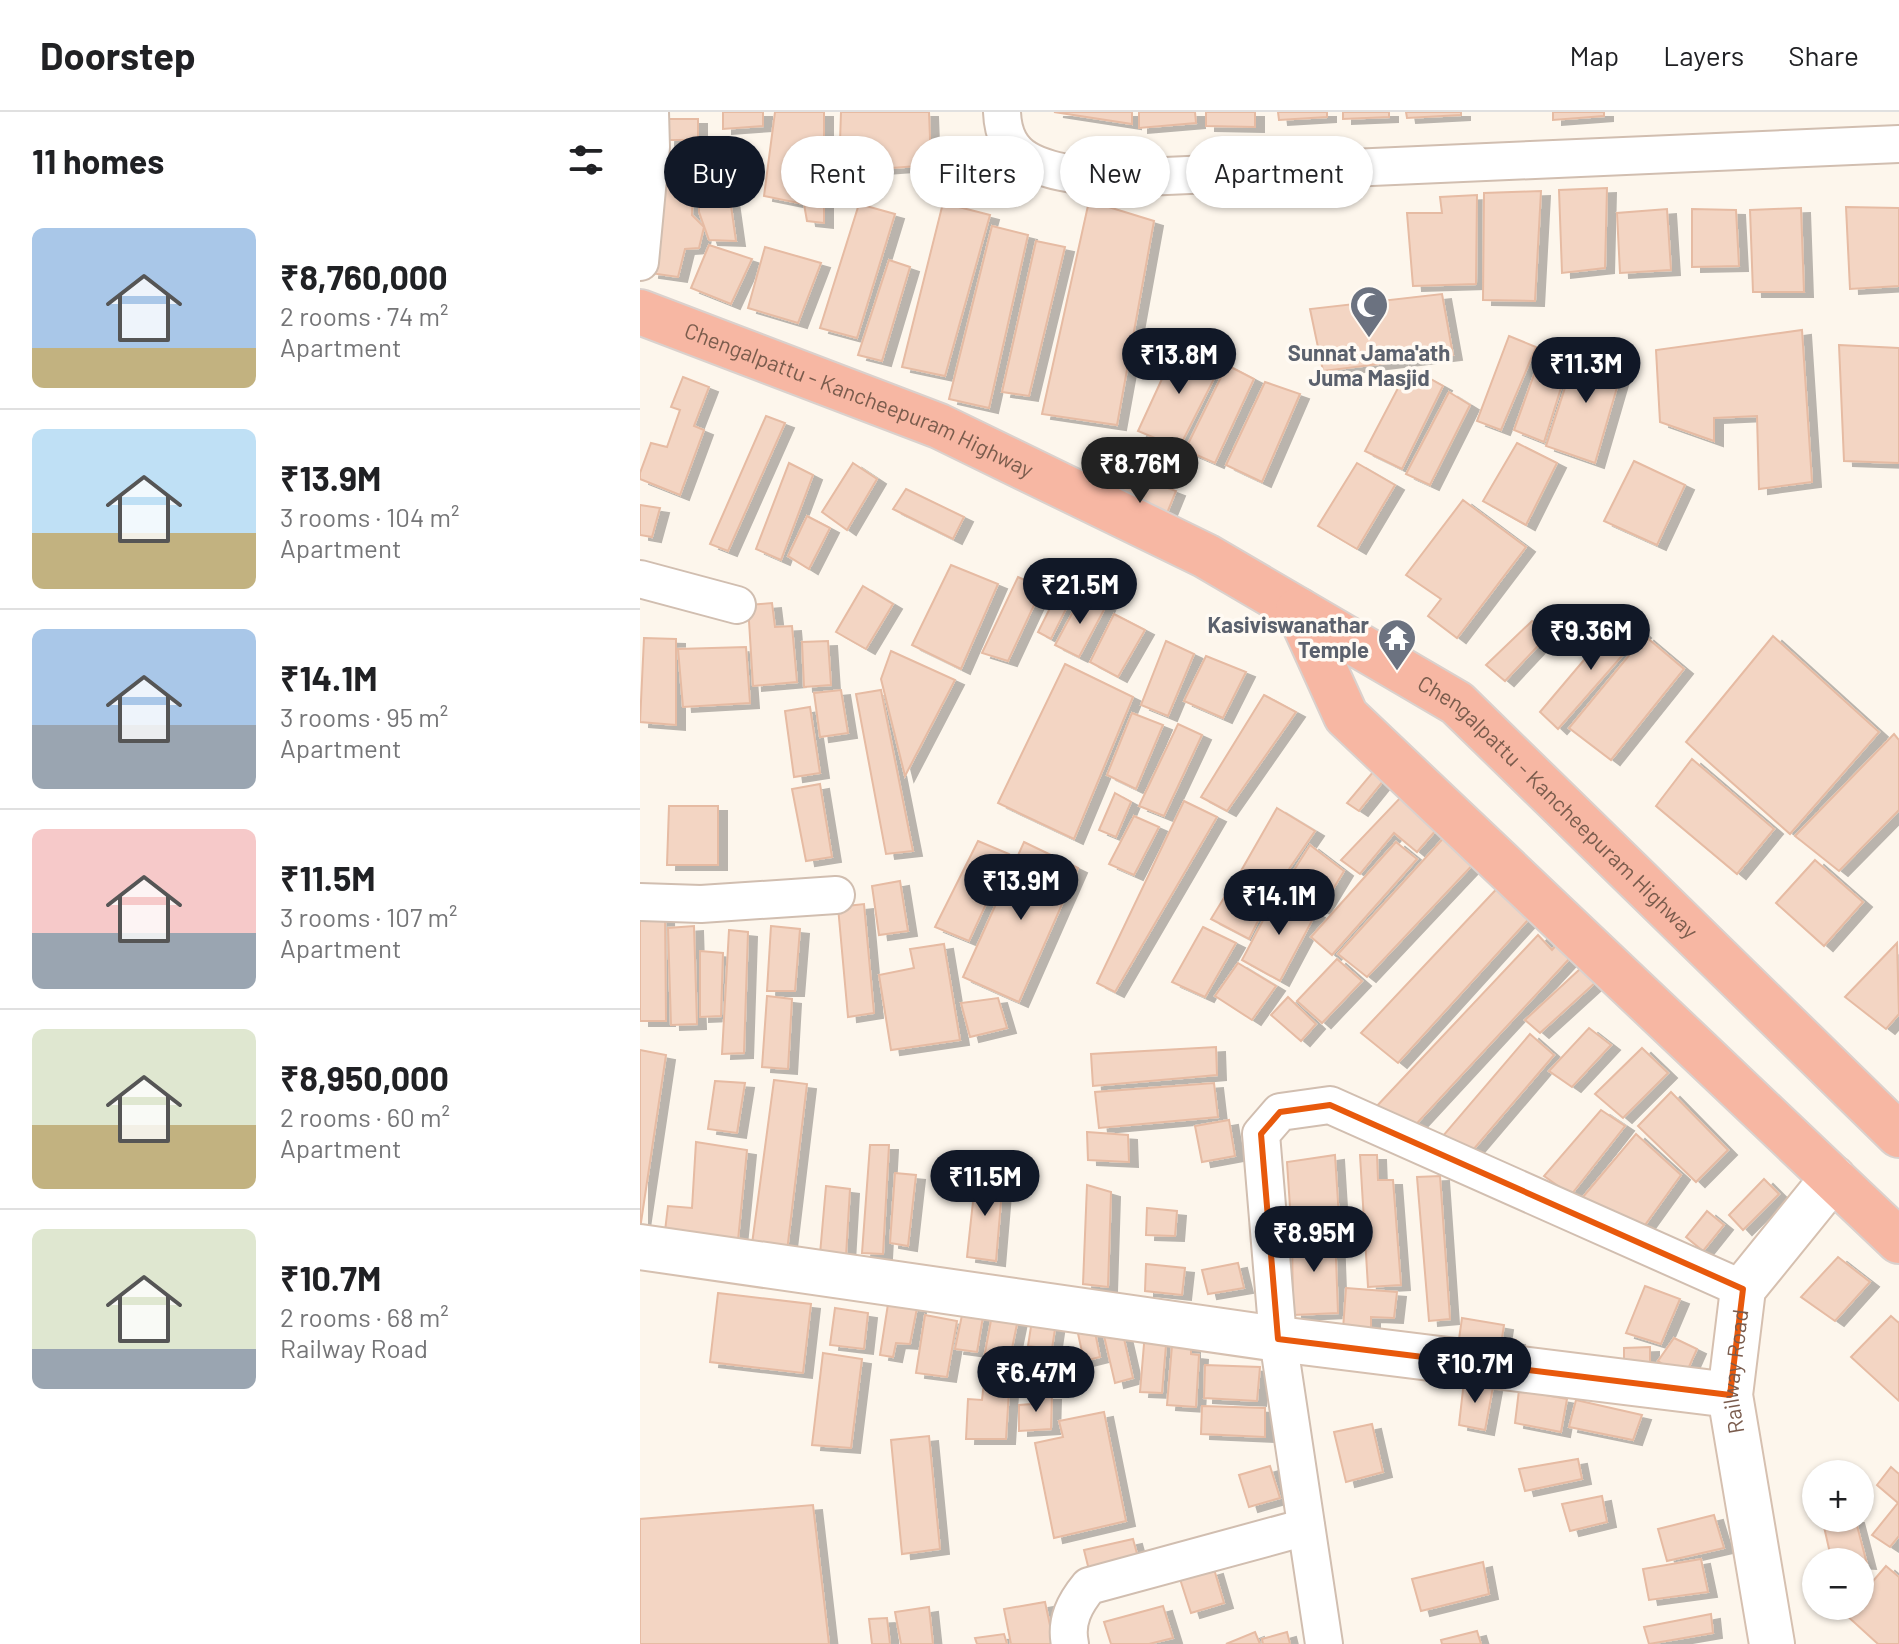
<!DOCTYPE html>
<html lang="en">
<head>
<meta charset="utf-8">
<style>
	:root { --surface:#fff; --page:#f2f2f2; --text:#202124; --muted:#757577; --line:#e0e0e0; --accent:#111827 }
	body { margin:0; font-family:Barlow,sans-serif; background:var(--page); color:var(--text); height:100vh; display:flex; flex-direction:column; font-size:30px; white-space:nowrap }
	* { box-sizing:border-box; margin:0 }
	p { font-size:26px; color:var(--muted) }
	.icon { flex:none; width:44px; height:44px; fill:none; stroke:currentColor; stroke-width:2; stroke-linecap:round; stroke-linejoin:round }
	.map { position:relative; flex:1; overflow:hidden }
	.side { display:flex; flex-direction:column; background:var(--surface); width:640px }
	.side>* { flex:none }
	.hud { position:absolute; left:24px; top:24px; width:760px; height:72px; display:flex; gap:16px }
	.tools { position:absolute; left:1162px; top:1348px; display:grid; gap:16px }
	.tools a { display:grid; place-items:center; width:72px; height:72px; border-radius:50%; background:var(--surface); box-shadow:0 2px 6px #0004; font-size:40px }
	.price { position:absolute; translate:-50% -68px; padding:0 18px; border-radius:28px; background:var(--accent); color:#fff; font-size:26px; line-height:52px; filter:drop-shadow(0 2px 4px #0008) }
	.price::after { content:''; position:absolute; left:50%; top:48px; width:24px; height:18px; margin-left:-12px; background:inherit; clip-path:polygon(0 0,100% 0,50% 100%) }
	.price.active { background:#222; color:#fff }
	ul { padding:0; list-style:none }
	li { display:flex; align-items:center; gap:24px; height:200px; padding:0 32px }
	li+li { border-top:2px solid var(--line) }
	li span { display:grid; place-items:center; flex:none; width:224px; height:160px; border-radius:12px; color:#555 }
	li>.icon { margin-inline-start:auto }
	span .icon { width:96px; height:96px; fill:#fffc; stroke-width:1 }
	li b { font-size:34px }
	h2 { display:flex; justify-content:space-between; align-items:center; height:96px; padding:0 32px; font-size:34px }
	.tag { padding:0 28px; border-radius:36px; background:var(--surface); box-shadow:0 2px 6px #0004; font-size:28px; line-height:72px }
	.tag.active { background:var(--accent); color:#fff }
	header { display:flex; align-items:center; gap:48px; box-sizing:border-box; height:112px; padding:0 40px; background:var(--surface); border-bottom:2px solid var(--line) }
	header strong { font-size:38px }
	nav { display:flex; gap:44px; margin-inline-start:auto; font-size:28px }
	main { display:flex; flex:1; min-height:0 }
	.map>svg:first-child { display:block }
</style>
</head>
<body>
<header>
<strong>Doorstep</strong>
<nav><a>Map</a><a>Layers</a><a>Share</a></nav>
</header>
<main>
<section class="side">
<h2>11 homes<svg class="icon" aria-label="filters" viewBox="0 0 24 24"><path d="M4 7h16M4 17h16"/><circle cx="9" cy="7" r="2"/><circle cx="15" cy="17" r="2"/></svg></h2>
<ul>
<li><span style="background:linear-gradient(#a9c7e8 75%,#c2b280 0)"><svg class="icon" aria-label="home" viewBox="0 0 24 24"><path d="M3 11l9-7 9 7M6 9v11h12V9"/></svg></span><div><b>₹8,760,000</b><p>2 rooms · 74 m²</p><p>Apartment</p></div></li>
<li><span style="background:linear-gradient(#bfe0f5 65%,#c2b280 0)"><svg class="icon" aria-label="home" viewBox="0 0 24 24"><path d="M3 11l9-7 9 7M6 9v11h12V9"/></svg></span><div><b>₹13.9M</b><p>3 rooms · 104 m²</p><p>Apartment</p></div></li>
<li><span style="background:linear-gradient(#a9c7e8 60%,#9aa5b1 0)"><svg class="icon" aria-label="home" viewBox="0 0 24 24"><path d="M3 11l9-7 9 7M6 9v11h12V9"/></svg></span><div><b>₹14.1M</b><p>3 rooms · 95 m²</p><p>Apartment</p></div></li>
<li><span style="background:linear-gradient(#f6c9c9 65%,#9aa5b1 0)"><svg class="icon" aria-label="home" viewBox="0 0 24 24"><path d="M3 11l9-7 9 7M6 9v11h12V9"/></svg></span><div><b>₹11.5M</b><p>3 rooms · 107 m²</p><p>Apartment</p></div></li>
<li><span style="background:linear-gradient(#dfe7d0 60%,#c2b280 0)"><svg class="icon" aria-label="home" viewBox="0 0 24 24"><path d="M3 11l9-7 9 7M6 9v11h12V9"/></svg></span><div><b>₹8,950,000</b><p>2 rooms · 60 m²</p><p>Apartment</p></div></li>
<li><span style="background:linear-gradient(#dfe7d0 75%,#9aa5b1 0)"><svg class="icon" aria-label="home" viewBox="0 0 24 24"><path d="M3 11l9-7 9 7M6 9v11h12V9"/></svg></span><div><b>₹10.7M</b><p>2 rooms · 68 m²</p><p>Railway Road</p></div></li>
</ul>
</section>
<div class="map">
<svg width="1259" height="1532" viewBox="0 0 1259 1532">
	<defs>
		<filter id="shadow"><feDropShadow dx="9" dy="5" stdDeviation="0" flood-color="#0004"/></filter>
	</defs>
	<rect width="100%" height="100%" fill="#fdf6ec"/>
	<g fill="#f3d5c3" stroke="#e6bba3" stroke-width="2" filter="url(#shadow)">
		<polygon points="83,0 123,0 123,14 83,17"/>
		<polygon points="135,0 184,0 184,111 167,109 164,92 124,84"/>
		<polygon points="201,0 289,0 291,53 199,60"/>
		<polygon points="414,0 492,0 492,12"/>
		<polygon points="499,0 555,0 556,11 499,16"/>
		<polygon points="566,0 615,0 615,15 566,14"/>
		<polygon points="638,0 687,0 687,5 639,8"/>
		<polygon points="703,0 749,0 749,5 703,7"/>
		<polygon points="766,0 821,0 821,3 767,6"/>
		<polygon points="913,0 964,0 964,4 913,8"/>
		<polygon points="27,7 58,7 58,28 26,28"/>
		<polygon points="22,38 54,46 52,103 64,115 59,136 45,137 38,165 10,161"/>
		<polygon points="84,44 96,129 69,128 59,100 59,45"/>
		<polygon points="967,76 965,156 922,161 919,78"/>
		<polygon points="901,79 895,189 843,188 844,81"/>
		<polygon points="837,83 836,172 773,174 767,101 802,101 800,85"/>
		<polygon points="449,89 514,109 477,313 402,302"/>
		<polygon points="303,91 350,103 305,264 262,255"/>
		<polygon points="219,92 255,102 217,226 180,216"/>
		<polygon points="1206,95 1259,96 1259,174 1210,177"/>
		<polygon points="1161,96 1164,180 1113,180 1110,98"/>
		<polygon points="1027,97 1031,158 980,161 977,101"/>
		<polygon points="1052,97 1096,98 1099,154 1052,155"/>
		<polygon points="352,114 388,123 349,296 309,287"/>
		<polygon points="396,129 425,135 389,284 362,280"/>
		<polygon points="69,133 112,147 91,192 51,176"/>
		<polygon points="125,135 181,151 158,211 108,196"/>
		<polygon points="249,148 270,155 242,249 218,243"/>
		<polygon points="802,182 813,243 683,259 670,197"/>
		<polygon points="1162,218 1172,370 1119,377 1117,304 1074,306 1074,329 1020,310 1016,238"/>
		<polygon points="869,224 896,235 861,318 837,309"/>
		<polygon points="539,230 581,253 539,336 498,319"/>
		<polygon points="1199,233 1259,236 1259,351 1204,349"/>
		<polygon points="904,235 931,244 904,330 874,318"/>
		<polygon points="938,236 985,248 955,351 906,334"/>
		<polygon points="587,253 614,267 575,351 545,338"/>
		<polygon points="769,255 803,274 762,357 725,339"/>
		<polygon points="43,265 69,275 54,314 64,318 40,383 0,367 0,361 11,331 27,335 40,298 31,295"/>
		<polygon points="625,270 660,282 622,370 586,353"/>
		<polygon points="809,280 830,293 790,373 766,362"/>
		<polygon points="126,304 145,311 88,439 70,432"/>
		<polygon points="877,331 917,351 886,413 843,389"/>
		<polygon points="994,349 1045,373 1017,433 964,409"/>
		<polygon points="149,351 173,363 141,448 116,437"/>
		<polygon points="213,351 237,367 207,418 182,400"/>
		<polygon points="717,351 755,373 717,437 678,414"/>
		<polygon points="483,359 536,379 516,428 463,406"/>
		<polygon points="266,377 324,405 313,427 253,397"/>
		<polygon points="823,388 886,435 817,526 788,504 801,487 766,463"/>
		<polygon points="0,393 20,396 12,425 0,423"/>
		<polygon points="167,404 190,416 169,457 148,444"/>
		<polygon points="311,453 358,472 321,557 272,533"/>
		<polygon points="378,465 402,476 368,549 342,541"/>
		<polygon points="223,474 253,492 226,537 196,520"/>
		<polygon points="420,476 433,483 411,527 398,520"/>
		<polygon points="442,483 466,494 439,545 415,533"/>
		<polygon points="132,491 135,515 152,514 157,570 113,574 108,493"/>
		<polygon points="474,502 505,518 478,565 450,550"/>
		<polygon points="982,503 1002,521 918,617 900,600"/>
		<polygon points="892,509 909,522 865,569 846,553"/>
		<polygon points="1005,524 1044,557 971,648 929,616"/>
		<polygon points="1133,524 1239,620 1150,722 1046,630"/>
		<polygon points="4,526 36,527 36,613 0,610"/>
		<polygon points="188,529 191,573 164,575 162,530"/>
		<polygon points="526,529 554,542 528,604 501,593"/>
		<polygon points="106,535 110,591 43,595 38,537"/>
		<polygon points="251,539 315,568 265,664 241,567"/>
		<polygon points="566,544 606,560 583,606 544,589"/>
		<polygon points="425,552 493,585 434,727 358,691"/>
		<polygon points="201,578 208,621 180,625 174,581"/>
		<polygon points="241,578 273,739 246,742 216,582"/>
		<polygon points="624,583 656,600 587,699 561,685"/>
		<polygon points="170,595 180,661 154,665 145,599"/>
		<polygon points="492,601 523,613 496,677 467,663"/>
		<polygon points="538,612 562,623 524,704 499,694"/>
		<polygon points="1254,622 1259,628 1259,698 1199,759 1155,724"/>
		<polygon points="1052,647 1134,717 1097,762 1016,694"/>
		<polygon points="733,660 744,668 719,699 707,691"/>
		<polygon points="180,672 192,745 166,749 152,677"/>
		<polygon points="475,681 491,690 476,725 459,718"/>
		<polygon points="760,686 797,717 777,740 754,721 720,762 701,748"/>
		<polygon points="544,689 577,705 475,880 457,871"/>
		<polygon points="29,694 78,694 78,753 27,753"/>
		<polygon points="637,696 675,719 630,785 597,766"/>
		<polygon points="494,704 519,715 494,763 469,752"/>
		<polygon points="808,721 840,745 727,865 698,842"/>
		<polygon points="338,729 369,742 329,829 295,815"/>
		<polygon points="384,730 438,756 379,890 323,865"/>
		<polygon points="756,730 777,747 692,843 671,825"/>
		<polygon points="670,733 704,759 681,797 642,777"/>
		<polygon points="1175,748 1223,790 1184,834 1136,791"/>
		<polygon points="865,768 897,798 758,951 721,921"/>
		<polygon points="260,769 268,819 239,823 232,774"/>
		<polygon points="593,771 627,791 609,827 571,807"/>
		<polygon points="637,782 676,801 640,869 602,848"/>
		<polygon points="224,792 234,901 208,905 198,795"/>
		<polygon points="0,799 25,799 26,909 0,909"/>
		<polygon points="54,814 57,912 31,913 28,816"/>
		<polygon points="131,814 160,817 155,879 127,879"/>
		<polygon points="563,815 596,831 565,885 532,870"/>
		<polygon points="89,818 108,820 104,941 82,942"/>
		<polygon points="927,821 942,833 768,1021 735,996 898,823 912,838"/>
		<polygon points="1257,831 1259,902 1246,917 1205,885"/>
		<polygon points="304,832 320,928 251,938 239,863 274,856 270,837"/>
		<polygon points="60,839 83,841 81,904 60,905"/>
		<polygon points="954,844 968,859 900,921 885,908"/>
		<polygon points="697,847 722,869 682,911 657,889"/>
		<polygon points="598,851 636,874 612,908 575,884"/>
		<polygon points="127,884 152,887 148,957 122,955"/>
		<polygon points="648,885 676,912 661,929 631,903"/>
		<polygon points="358,886 367,916 330,925 321,891"/>
		<polygon points="949,916 971,933 932,975 909,959"/>
		<polygon points="890,922 914,943 827,1045 796,1032"/>
		<polygon points="576,935 577,963 453,974 451,942"/>
		<polygon points="1002,936 1028,961 983,1006 955,982"/>
		<polygon points="0,938 26,943 0,1117"/>
		<polygon points="134,968 167,972 147,1139 112,1132"/>
		<polygon points="75,969 105,971 97,1021 68,1017"/>
		<polygon points="574,971 578,1005 459,1016 455,980"/>
		<polygon points="1031,980 1088,1038 1056,1070 998,1014"/>
		<polygon points="961,998 985,1014 931,1083 904,1064"/>
		<polygon points="589,1008 595,1044 562,1050 555,1014"/>
		<polygon points="447,1020 488,1023 489,1050 448,1048"/>
		<polygon points="996,1022 1041,1063 1005,1113 937,1092"/>
		<polygon points="56,1030 107,1038 98,1128 25,1119 28,1094 52,1096"/>
		<polygon points="230,1033 249,1033 243,1142 222,1141"/>
		<polygon points="695,1043 699,1106 651,1110 647,1050"/>
		<polygon points="720,1043 737,1043 738,1068 753,1068 761,1173 728,1175"/>
		<polygon points="255,1061 276,1063 268,1134 250,1131"/>
		<polygon points="336,1062 363,1066 356,1149 327,1145"/>
		<polygon points="800,1064 810,1207 789,1209 777,1065"/>
		<polygon points="1124,1067 1139,1082 1103,1118 1089,1103"/>
		<polygon points="447,1073 471,1080 468,1175 443,1172"/>
		<polygon points="186,1074 210,1077 206,1144 180,1142"/>
		<polygon points="507,1096 537,1099 535,1124 506,1123"/>
		<polygon points="1067,1099 1084,1113 1063,1139 1046,1125"/>
		<polygon points="695,1120 698,1201 653,1203 652,1121"/>
		<polygon points="1198,1145 1230,1170 1195,1209 1161,1185"/>
		<polygon points="598,1151 604,1176 568,1182 562,1158"/>
		<polygon points="506,1152 545,1156 542,1183 505,1179"/>
		<polygon points="1005,1174 1040,1187 1021,1232 986,1221"/>
		<polygon points="706,1176 757,1180 754,1206 731,1205 731,1217 703,1217"/>
		<polygon points="78,1181 171,1192 163,1261 70,1250"/>
		<polygon points="248,1192 277,1196 270,1232 256,1231 253,1245 240,1243"/>
		<polygon points="195,1196 228,1201 224,1237 190,1233"/>
		<polygon points="285,1203 317,1209 307,1265 276,1261"/>
		<polygon points="322,1203 343,1205 337,1240 315,1237"/>
		<polygon points="352,1203 378,1207 369,1251 344,1246"/>
		<polygon points="1251,1204 1259,1211 1259,1289 1211,1245"/>
		<polygon points="822,1206 864,1213 862,1226 876,1228 874,1243 818,1234"/>
		<polygon points="392,1208 416,1210 412,1237 388,1234"/>
		<polygon points="454,1215 460,1245 444,1249 437,1217"/>
		<polygon points="482,1218 493,1266 475,1271 464,1224"/>
		<polygon points="505,1220 527,1221 522,1281 500,1280"/>
		<polygon points="533,1222 551,1225 551,1242 559,1243 556,1295 527,1293"/>
		<polygon points="1034,1226 1057,1237 1044,1266 1018,1249"/>
		<polygon points="1010,1235 1010,1256 984,1257 984,1236"/>
		<polygon points="183,1241 222,1247 211,1336 172,1333"/>
		<polygon points="565,1253 620,1255 617,1289 564,1286"/>
		<polygon points="345,1260 370,1262 366,1327 326,1327 328,1287 342,1288"/>
		<polygon points="824,1269 853,1275 845,1318 819,1313"/>
		<polygon points="879,1278 927,1287 921,1320 875,1311"/>
		<polygon points="392,1283 412,1283 411,1317 379,1319 379,1293 392,1292"/>
		<polygon points="936,1288 1002,1303 993,1328 929,1315"/>
		<polygon points="562,1294 625,1296 625,1325 561,1322"/>
		<polygon points="464,1300 486,1409 414,1426 395,1331 423,1325 419,1309"/>
		<polygon points="732,1312 743,1360 706,1370 694,1320"/>
		<polygon points="289,1324 300,1437 262,1442 251,1328"/>
		<polygon points="938,1347 942,1367 885,1379 879,1357"/>
		<polygon points="630,1354 640,1386 609,1395 599,1363"/>
		<polygon points="1251,1355 1259,1362 1259,1424 1250,1435 1232,1423 1258,1391 1237,1373"/>
		<polygon points="962,1384 967,1410 930,1419 922,1392"/>
		<polygon points="173,1393 189,1532 0,1532 0,1407"/>
		<polygon points="1074,1403 1084,1436 1027,1449 1018,1417"/>
		<polygon points="1182,1406 1215,1406 1227,1452 1192,1450"/>
		<polygon points="493,1427 499,1449 450,1462 444,1438"/>
		<polygon points="1061,1447 1068,1480 1009,1488 1003,1457"/>
		<polygon points="843,1450 849,1482 781,1499 772,1467"/>
		<polygon points="1246,1454 1259,1465 1259,1532 1238,1532 1205,1502 1212,1494 1220,1494 1220,1484"/>
		<polygon points="574,1457 584,1491 551,1501 540,1467"/>
		<polygon points="405,1490 414,1532 371,1532 364,1497"/>
		<polygon points="523,1494 533,1526 509,1532 471,1532 464,1510"/>
		<polygon points="289,1495 293,1532 261,1532 255,1500"/>
		<polygon points="1071,1502 1073,1521 1009,1532 1004,1515"/>
		<polygon points="247,1506 250,1532 232,1532 229,1507"/>
		<polygon points="837,1519 841,1532 802,1532 801,1528"/>
		<polygon points="615,1520 620,1532 586,1532"/>
		<polygon points="647,1520 650,1532 623,1532 622,1527"/>
		<polygon points="364,1522 367,1532 337,1532 335,1526"/>
	</g>
	<g fill="none" stroke-linecap="round" stroke-linejoin="round">
		<g stroke="#d1beb0" stroke-width="40">
			<g id="street">
				<path d="M362,0C364,57 412,57 457,67L1259,32"/>
				<polyline points="0,150 11,35 10,0"/>
				<polyline points="0,467 97,493"/>
				<polyline points="0,790 61,792 196,783"/>
				<path d="M430,1532C425,1509 435,1491 449,1474L666,1415"/>
				<polyline points="684,1532 638,1227 621,1022 640,1000 690,993 1103,1177"/>
			</g>
		</g>
		<g stroke="#d6c0b0" stroke-width="48">
			<g id="secondary">
				<polyline points="0,1135 638,1227 1090,1283"/>
				<path id="s1" d="M1132,1532L1090,1283L1103,1177L1193,1066"/>
			</g>
		</g>
		<g stroke="#dad1cd" stroke-width="48">
			<g id="highway">
				<path id="s2" d="M0,200L299,314L566,444L817,591L1259,1023"/>
				<polyline points="658,498 706,604 1259,1129"/>
			</g>
		</g>
		<use href="#street" stroke="#fff" stroke-width="36"/>
		<use href="#secondary" stroke="#fff" stroke-width="44"/>
		<use href="#highway" stroke="#f7b7a3" stroke-width="44"/>
	</g>
	<path fill="none" stroke="#e8590c" stroke-width="6" stroke-linejoin="round" d="M690,993L1103,1177L1090,1283L638,1227L621,1022L640,1000Z"/>
	<defs>
		<g id="mosque-pin" transform="scale(2)"><path d="M0 17L-7.5 6A9.5 9.5 0 1 1 7.5 6Z" fill="#6b7280" stroke="#fffaf3"/><path d="M3.5-4.9A6 6 0 1 0 3.5 4.9A5 5 0 1 1 3.5-4.9Z" fill="#fff"/></g>
		<g id="temple-pin" transform="scale(2)"><path d="M0 17L-7.5 6A9.5 9.5 0 1 1 7.5 6Z" fill="#6b7280" stroke="#fffaf3"/><path d="M0-6L5-2H3V0L6.5 2.5H4V6H1.5V3h-3V6H-4V2.5H-6.5L-3 0V-2H-5Z" fill="#fff"/></g>
	</defs>
	<g fill-rule="evenodd">
		<use href="#mosque-pin" x="729" y="193"/>
		<use href="#temple-pin" x="757" y="526"/>
	</g>
	<g text-anchor="middle" stroke-width="7" stroke-linejoin="round" paint-order="stroke">
		<g font-size="22" font-weight="bold" fill="#5b616d" stroke="#fffaf3">
			<text x="729" y="249">Sunnat Jama'ath<tspan x="729" dy="25">Juma Masjid</tspan></text>
			<text x="729" y="521" text-anchor="end">Kasiviswanathar<tspan x="729" dy="25">Temple</tspan></text>
		</g>
		<g font-size="22" fill="#7a5c4d" stroke="#fffaf3">
			<text dy="8" stroke="none"><textPath href="#s2" startOffset="236">Chengalpattu - Kancheepuram Highway</textPath></text>
			<text dy="8" stroke="none"><textPath href="#s2" startOffset="1052">Chengalpattu - Kancheepuram Highway</textPath></text>
			<text dy="8" stroke="none"><textPath href="#s1" startOffset="276">Railway Road</textPath></text>
		</g>
	</g>
</svg>
<div class="tools">
<a>+</a>
<a>−</a>
</div>
<b class="price" style="left:539px;top:284px">₹13.8M</b>
<b class="price" style="left:946px;top:293px">₹11.3M</b>
<b class="price active" style="left:500px;top:393px">₹8.76M</b>
<b class="price" style="left:440px;top:514px">₹21.5M</b>
<b class="price" style="left:951px;top:560px">₹9.36M</b>
<b class="price" style="left:381px;top:810px">₹13.9M</b>
<b class="price" style="left:639px;top:825px">₹14.1M</b>
<b class="price" style="left:345px;top:1106px">₹11.5M</b>
<b class="price" style="left:674px;top:1162px">₹8.95M</b>
<b class="price" style="left:835px;top:1293px">₹10.7M</b>
<b class="price" style="left:396px;top:1302px">₹6.47M</b>
<div class="hud">
<a class="tag active">Buy</a>
<a class="tag">Rent</a>
<a class="tag">Filters</a>
<a class="tag">New</a>
<a class="tag">Apartment</a>
</div>
</div>
</main>
</body>
</html>
